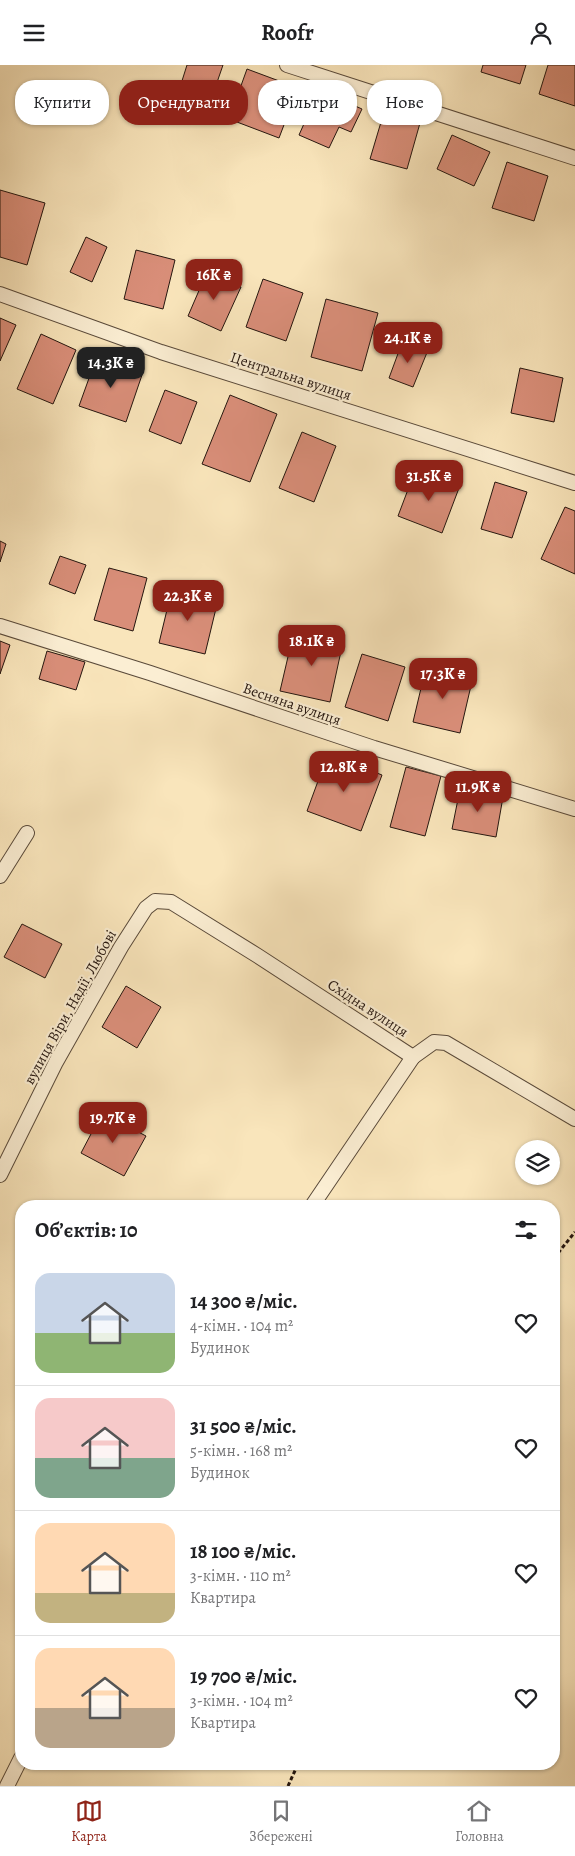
<!DOCTYPE html>
<html lang="uk">
<head>
<meta charset="utf-8">
<style>
	:root { --surface:#fff; --page:#f2f2f2; --text:#202124; --muted:#757577; --line:#e0e0e0; --accent:#8f2418 }
	body { margin:0; font-family:Alegreya,serif; background:var(--page); color:var(--text); height:100vh; display:flex; flex-direction:column; font-size:19px; white-space:nowrap }
	* { box-sizing:border-box; margin:0 }
	p { font-size:16px; color:var(--muted) }
	.icon { flex:none; width:28px; height:28px; fill:none; stroke:currentColor; stroke-width:2; stroke-linecap:round; stroke-linejoin:round }
	.map { position:relative; flex:1; overflow:hidden }
	.panel { position:absolute; left:15px; top:1135px; width:545px; height:570px; display:flex; flex-direction:column; background:var(--surface); border-radius:20px; box-shadow:0 1px 4px #0004 }
	.panel>* { flex:none }
	.hud { position:absolute; left:15px; top:15px; width:545px; height:45px; display:flex; gap:10px }
	.fabs { position:absolute; left:515px; top:1075px; display:grid; gap:10px }
	.fabs a { display:grid; place-items:center; width:45px; height:45px; border-radius:50%; background:var(--surface); box-shadow:0 1px 4px #0004; font-size:25px }
	.price { position:absolute; translate:-50% -42px; padding:0 11px; border-radius:10px; background:var(--accent); color:#fff; font-size:16px; line-height:32px; filter:drop-shadow(0 1px 2px #0008) }
	.price::after { content:''; position:absolute; left:50%; top:30px; width:15px; height:11px; margin-left:-8px; background:inherit; clip-path:polygon(0 0,100% 0,50% 100%) }
	.price.selected { background:#222; color:#fff }
	ul { padding:0; list-style:none }
	li { display:flex; align-items:center; gap:15px; height:125px; padding:0 20px }
	li+li { border-top:1px solid var(--line) }
	li span { display:grid; place-items:center; flex:none; width:140px; height:100px; border-radius:15px; color:#555 }
	li>.icon { margin-inline-start:auto }
	span .icon { width:60px; height:60px; fill:#fffc; stroke-width:1 }
	li b { font-size:21px }
	h2 { display:flex; justify-content:space-between; align-items:center; height:60px; padding:0 20px; font-size:21px }
	.pill { padding:0 18px; border-radius:20px; background:var(--surface); box-shadow:0 1px 4px #0004; font-size:18px; line-height:45px }
	.pill.selected { background:var(--accent); color:#fff }
	header { display:flex; justify-content:space-between; align-items:center; height:65px; padding:0 20px; background:var(--surface); font-size:22px; font-weight:700 }
	.tab-bar { display:flex; justify-content:space-around; align-items:center; height:70px; border-top:1px solid var(--line); background:var(--surface); font-size:14px; color:var(--muted) }
	.tab-bar a { display:grid; justify-items:center; gap:2px }
	.tab-bar .selected { color:var(--accent) }
	.map>svg:first-child { display:block }
</style>
</head>
<body>
<header><svg class="icon" aria-label="menu" viewBox="0 0 24 24"><path d="M4 6h16M4 12h16M4 18h16"/></svg>Roofr<svg class="icon" aria-label="person" viewBox="0 0 24 24"><circle cx="12" cy="8" r="4"/><path d="M4 21q1-7 8-7t8 7"/></svg></header>
<div class="map">
<svg width="575" height="1721" viewBox="0 0 575 1721">
	<rect width="100%" height="100%" fill="#f9e5bb"/>
	<filter id="stains"><feTurbulence type="fractalNoise" baseFrequency=".004" numOctaves="4"/><feColorMatrix values="0 0 0 0 .2 0 0 0 0 .09 0 0 0 0 .02 0 0 0 .5 -.17"/></filter>
	<radialGradient id="worn" r=".72"><stop offset=".6" stop-color="#630" stop-opacity="0"/><stop offset="1" stop-color="#630" stop-opacity=".3"/></radialGradient>
	<g fill="#d98e79" stroke="#25160f">
		<polygon points="187,0 223,0 213,29 181,19"/>
		<polygon points="483,0 526,0 520,19 481,7"/>
		<polygon points="548,0 575,0 575,41 539,29"/>
		<polygon points="247,4 298,23 279,73 229,54"/>
		<polygon points="319,25 362,44 351,67 339,62 329,83 299,70"/>
		<polygon points="384,47 420,58 407,104 370,94"/>
		<polygon points="452,70 490,87 474,121 437,104"/>
		<polygon points="507,97 548,111 534,156 492,143"/>
		<polygon points="0,125 45,138 27,200 0,192"/>
		<polygon points="86,172 107,182 92,217 70,207"/>
		<polygon points="136,185 175,195 163,244 124,234"/>
		<polygon points="207,207 241,222 221,266 188,251"/>
		<polygon points="263,214 303,228 286,276 246,262"/>
		<polygon points="326,234 378,248 362,306 311,292"/>
		<polygon points="0,253 16,260 0,296"/>
		<polygon points="41,269 76,285 53,339 17,324"/>
		<polygon points="403,275 428,285 413,322 389,313"/>
		<polygon points="97,291 143,307 126,357 79,341"/>
		<polygon points="520,303 563,313 554,357 511,348"/>
		<polygon points="165,325 197,337 181,379 149,366"/>
		<polygon points="230,330 277,349 250,417 202,399"/>
		<polygon points="302,367 336,381 314,437 279,423"/>
		<polygon points="415,406 459,423 442,468 398,451"/>
		<polygon points="495,417 527,427 512,473 481,464"/>
		<polygon points="565,442 575,446 575,509 541,494"/>
		<polygon points="0,476 6,479 0,497"/>
		<polygon points="60,491 86,500 75,529 49,519"/>
		<polygon points="109,503 147,513 133,566 94,555"/>
		<polygon points="172,524 218,535 205,589 159,578"/>
		<polygon points="294,566 343,577 330,637 280,626"/>
		<polygon points="0,576 10,580 0,609"/>
		<polygon points="47,586 85,597 76,625 39,614"/>
		<polygon points="362,589 405,602 388,656 345,642"/>
		<polygon points="426,602 473,612 460,668 413,657"/>
		<polygon points="328,689 382,710 361,766 307,746"/>
		<polygon points="406,702 441,711 425,771 390,762"/>
		<polygon points="460,724 503,732 496,772 452,764"/>
		<polygon points="22,859 62,879 45,913 4,892"/>
		<polygon points="126,921 161,942 137,983 102,962"/>
		<polygon points="102,1048 146,1071 124,1111 81,1088"/>
	</g>
	<g fill="none" stroke-linecap="round" stroke-linejoin="round">
		<g stroke="#5a4a3a" stroke-width="16">
			<g id="lane">
				<polyline points="287,0 575,93"/>
				<polyline points="0,229 161,287 575,418"/>
				<polyline points="0,561 150,608 374,683 575,744"/>
				<polyline points="0,811 27,768"/>
				<polyline points="0,1110 56,997 121,882 146,843 155,836 171,837 258,891 413,992 434,977 446,978 575,1054"/>
				<polyline points="312,1141 413,992"/>
				<polyline points="7,1721 21,1693"/>
			</g>
		</g>
		<g stroke="#25160f" stroke-width="3" stroke-dasharray="4 2.5" stroke-linecap="butt">
			<polyline points="554,1193 575,1167"/>
			<polyline points="288,1721 298,1699"/>
		</g>
		<use href="#lane" stroke="#fbeed3" stroke-width="14"/>
	</g>
	<g text-anchor="middle" stroke-width="4.5" stroke-linejoin="round" paint-order="stroke">
		<g font-size="15" fill="#25160f" stroke="#fbeed3">
			<text transform="translate(291 311) rotate(18)" y="5">Центральна вулиця</text>
			<text transform="translate(292 639) rotate(19)" y="5">Весняна вулиця</text>
			<text transform="translate(70 942) rotate(-61)" y="5">вулиця Віри, Надії, Любові</text>
			<text transform="translate(368 943) rotate(33)" y="5">Східна вулиця</text>
		</g>
	</g>
	<rect width="100%" height="100%" filter="url(#stains)"/>
	<rect width="100%" height="100%" fill="url(#worn)"/>
</svg>
<div class="fabs">
<a><svg class="icon" aria-label="layers" viewBox="0 0 24 24"><path d="M12 4l9 5-9 5-9-5zM3 14l9 5 9-5"/></svg></a>
</div>
<b class="price" style="left:214px;top:236px">16K ₴</b>
<b class="price" style="left:408px;top:299px">24.1K ₴</b>
<b class="price selected" style="left:111px;top:324px">14.3K ₴</b>
<b class="price" style="left:429px;top:437px">31.5K ₴</b>
<b class="price" style="left:188px;top:557px">22.3K ₴</b>
<b class="price" style="left:312px;top:602px">18.1K ₴</b>
<b class="price" style="left:443px;top:635px">17.3K ₴</b>
<b class="price" style="left:344px;top:728px">12.8K ₴</b>
<b class="price" style="left:478px;top:748px">11.9K ₴</b>
<b class="price" style="left:113px;top:1079px">19.7K ₴</b>
<div class="hud">
<a class="pill">Купити</a>
<a class="pill selected">Орендувати</a>
<a class="pill">Фільтри</a>
<a class="pill">Нове</a>
</div>
<section class="panel">
<h2>Об’єктів: 10<svg class="icon" aria-label="filters" viewBox="0 0 24 24"><path d="M4 7h16M4 17h16"/><circle cx="9" cy="7" r="2"/><circle cx="15" cy="17" r="2"/></svg></h2>
<ul>
<li><span style="background:linear-gradient(#c9d6e8 60%,#8fb573 0)"><svg class="icon" aria-label="home" viewBox="0 0 24 24"><path d="M3 11l9-7 9 7M6 9v11h12V9"/></svg></span><div><b>14 300 ₴/міс.</b><p>4-кімн. · 104 m²</p><p>Будинок</p></div><svg class="icon" aria-label="heart" viewBox="0 0 24 24"><path d="M12 20l-8-8c-3-5 5-10 8-4 3-6 11-1 8 4z"/></svg></li>
<li><span style="background:linear-gradient(#f6c9c9 60%,#7fa58c 0)"><svg class="icon" aria-label="home" viewBox="0 0 24 24"><path d="M3 11l9-7 9 7M6 9v11h12V9"/></svg></span><div><b>31 500 ₴/міс.</b><p>5-кімн. · 168 m²</p><p>Будинок</p></div><svg class="icon" aria-label="heart" viewBox="0 0 24 24"><path d="M12 20l-8-8c-3-5 5-10 8-4 3-6 11-1 8 4z"/></svg></li>
<li><span style="background:linear-gradient(#ffd9b3 70%,#c2b280 0)"><svg class="icon" aria-label="home" viewBox="0 0 24 24"><path d="M3 11l9-7 9 7M6 9v11h12V9"/></svg></span><div><b>18 100 ₴/міс.</b><p>3-кімн. · 110 m²</p><p>Квартира</p></div><svg class="icon" aria-label="heart" viewBox="0 0 24 24"><path d="M12 20l-8-8c-3-5 5-10 8-4 3-6 11-1 8 4z"/></svg></li>
<li><span style="background:linear-gradient(#ffd9b3 60%,#b9a48a 0)"><svg class="icon" aria-label="home" viewBox="0 0 24 24"><path d="M3 11l9-7 9 7M6 9v11h12V9"/></svg></span><div><b>19 700 ₴/міс.</b><p>3-кімн. · 104 m²</p><p>Квартира</p></div><svg class="icon" aria-label="heart" viewBox="0 0 24 24"><path d="M12 20l-8-8c-3-5 5-10 8-4 3-6 11-1 8 4z"/></svg></li>
</ul>
</section>
</div>
<nav class="tab-bar">
<a class="selected"><svg class="icon" aria-label="map" viewBox="0 0 24 24"><path d="M3 6l6-2 6 2 6-2v14l-6 2-6-2-6 2zM9 4v14M15 6v14"/></svg>Карта</a>
<a><svg class="icon" aria-label="saved" viewBox="0 0 24 24"><path d="M7 4h10v16l-5-4-5 4z"/></svg>Збережені</a>
<a><svg class="icon" aria-label="home" viewBox="0 0 24 24"><path d="M3 11l9-7 9 7M6 9v11h12V9"/></svg>Головна</a>
</nav>
</body>
</html>
